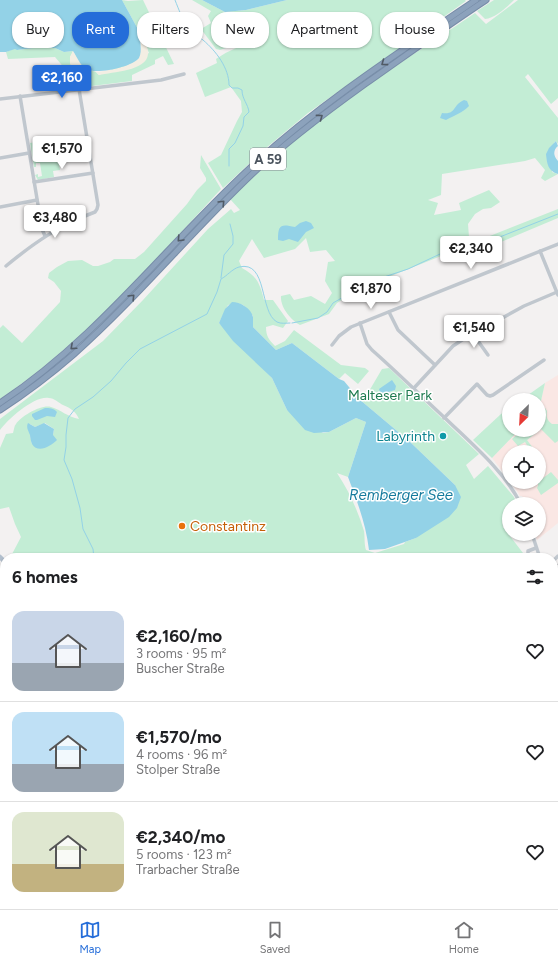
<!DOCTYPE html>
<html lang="en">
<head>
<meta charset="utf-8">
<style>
	:root { --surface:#fff; --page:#f2f2f2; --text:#202124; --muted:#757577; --line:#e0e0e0; --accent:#256dd9 }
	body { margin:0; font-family:Figtree,sans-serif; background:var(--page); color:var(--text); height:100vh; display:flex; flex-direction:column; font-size:15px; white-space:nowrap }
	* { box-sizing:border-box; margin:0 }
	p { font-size:13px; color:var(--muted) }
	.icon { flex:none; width:22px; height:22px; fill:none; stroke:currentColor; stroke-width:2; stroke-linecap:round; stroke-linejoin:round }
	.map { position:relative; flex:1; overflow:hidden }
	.panel { position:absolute; left:0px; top:553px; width:558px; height:356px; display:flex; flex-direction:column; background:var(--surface); border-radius:16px 16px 0 0; box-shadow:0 1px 3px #0004 }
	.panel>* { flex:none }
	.hud { position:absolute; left:12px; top:12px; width:534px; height:36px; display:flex; gap:8px }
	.needle { width:26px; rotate:204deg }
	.controls { position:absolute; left:502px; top:393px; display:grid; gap:8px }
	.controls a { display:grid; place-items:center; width:44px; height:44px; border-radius:50%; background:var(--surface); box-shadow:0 1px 3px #0004; font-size:20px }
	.price { position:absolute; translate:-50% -34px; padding:0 9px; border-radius:4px; background:#fff; color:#222; font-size:13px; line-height:26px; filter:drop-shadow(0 1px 2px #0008) }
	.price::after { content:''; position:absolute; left:50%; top:24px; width:12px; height:9px; margin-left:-6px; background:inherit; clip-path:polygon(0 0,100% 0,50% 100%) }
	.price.selected { background:var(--accent); color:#fff }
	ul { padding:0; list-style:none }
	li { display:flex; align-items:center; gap:12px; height:100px; padding:0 12px }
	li+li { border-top:1px solid var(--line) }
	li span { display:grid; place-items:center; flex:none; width:112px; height:80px; border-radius:12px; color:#555 }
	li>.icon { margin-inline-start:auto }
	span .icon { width:48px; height:48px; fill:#fffc; stroke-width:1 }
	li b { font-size:17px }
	h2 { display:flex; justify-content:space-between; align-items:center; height:48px; padding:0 12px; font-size:17px }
	.chip { padding:0 14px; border-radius:16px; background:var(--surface); box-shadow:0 1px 3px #0004; font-size:14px; line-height:36px }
	.chip.selected { background:var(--accent); color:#fff }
	.tab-bar { display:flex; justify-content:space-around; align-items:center; height:56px; border-top:1px solid var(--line); background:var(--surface); font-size:11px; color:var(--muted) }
	.tab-bar a { display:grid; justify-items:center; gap:2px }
	.tab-bar .selected { color:var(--accent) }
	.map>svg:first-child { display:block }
</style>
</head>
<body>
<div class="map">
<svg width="558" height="909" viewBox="0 0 558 909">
	<rect width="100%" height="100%" fill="#f3f1f1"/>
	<polygon fill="#fbf8ec" points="558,701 558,743 553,760 553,713"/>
	<polygon fill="#e4e2e2" points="5,838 5,895 0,896 0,840"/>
	<polygon fill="#fae7e4" points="558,375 558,523 537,540 535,534 539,534 539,504 526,504 522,496 520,496 511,482 539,482 539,452 509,452 509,480 492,458 519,430 539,430 539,410 545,383"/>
	<g fill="#c3edd5" fill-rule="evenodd">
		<polygon points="122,0 128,1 143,0 174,64 168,65 163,56 155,60 155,64 132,75 132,81 68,89 66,70 55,57 8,59 6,52 16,48 17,50 33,48 55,48 64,52 73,51 70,57 85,72 87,69 96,72 99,75 149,53 140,33"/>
		<path d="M192,0H202L225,12L246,10L287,0H465L466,1L308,113L266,148L223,188L208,163L221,155L237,121L242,112L241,101L231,87L205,97L196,73L217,63L216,59C231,49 242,45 259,42V39L241,43L220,50L216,49L201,29L211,23L208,16L211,11Z"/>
		<path d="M494,0H514C507,7 495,18 485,19L477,11Z"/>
		<path d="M518,0H558V98L551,104L528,74L525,77L558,118V144L556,141L554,143L552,172L558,174L545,181L541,178L545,170L535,158L525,161L442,174L441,195L428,200L438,203L434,215L461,210L459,203L489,190L500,202L491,208L483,209L475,214L468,224L469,237L472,243L558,209V218L501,242L441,256L381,280L376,284L353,293L337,303L329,314L300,325C291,320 280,307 281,296L290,294L294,300L311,296L325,304L332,293L325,281L328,262L335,261L326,250L310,252L306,238L295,249L264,258L252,239L239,261L242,268C257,276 260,284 264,300H273L288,321L283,328L273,325L266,327C266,336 269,340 275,346L285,341L294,330L341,365L365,368L369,371L358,384L345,373L339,379L292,343L276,350L253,327V316C244,305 243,301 228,305L219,323L272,378L287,410L323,433L329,432L356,418L366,422L348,477L337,473C349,491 358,511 364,531C365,537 364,544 366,550L375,553L404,544L405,542L416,538L455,485L409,441L359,399L365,398L382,369L389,368L479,454L466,465L474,479L488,466L514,497L517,504H509V521L505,524L502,520L503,527L523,553L525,558H12L11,556L21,537L15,524L9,507L0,509V448L6,434L13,433C14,430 14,426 16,424C21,416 42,404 51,407C61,410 68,417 79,419C76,412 71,408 63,405C59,403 54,398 49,398C35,395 8,419 0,430V419L103,341L143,300L208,229L231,209L234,213L240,210L230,199C258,172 286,146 317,123C368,83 422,49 475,13L486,24ZM45,423L54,429L53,435L32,444L30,436V424L35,427Z"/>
		<polygon points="49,140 50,144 55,143 60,170 53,171 54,177 38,180 35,175 38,174 38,177 42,176 40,163 36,163 36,167 34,167 30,143"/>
		<path d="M201,155L221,189C152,263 85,342 0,399V328L3,325L22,343L60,302L61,291L54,282L48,278L49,273L57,267L68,261L82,260L93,266H98L110,262L114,259H135L144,252L187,204L197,190L206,181V178L200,168Z"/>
		<polygon points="545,383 539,410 539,400 521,400"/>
		<polygon points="509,408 509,430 519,430 492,458 473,440 501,414"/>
		<path d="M545,408L547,411C546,417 547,420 552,424H558V441L555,443L541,429L527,440L533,448L530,450L525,442L518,446L512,439L522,430H539V413Z"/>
		<polygon points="551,472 558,480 558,483 541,495 537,488 538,486 538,482"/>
		<polygon points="553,585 558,592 558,610 553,607"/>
		<polygon points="264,904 326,904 317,909 267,909"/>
	</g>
	<g fill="#f3eee3">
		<path d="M140,33C143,39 149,47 148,54C147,71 112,72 99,75L96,72H99C113,69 136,67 140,52C142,47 139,39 140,33Z"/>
		<polygon points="73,51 82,65 87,69 85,72 77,73 70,64 70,57"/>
	</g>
	<g fill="#93d2e7">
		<path d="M0,0H122L140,33C139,41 143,50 139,58C132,67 96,75 86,69C80,65 77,57 73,51L64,52L55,48H33L17,50L15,49L6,52H0Z"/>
		<polygon points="202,0 287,0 246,10 225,12"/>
		<path d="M464,100L467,101L469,106C462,113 455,115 446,120L440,118L442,113C457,115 452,105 464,100Z"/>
		<path d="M556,141L558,146C553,150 553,156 558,161V174C548,171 547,164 546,154L549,148Z"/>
		<path d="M306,221L311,223L314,228L306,232L298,242L289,239L283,241L278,240C278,224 281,224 295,227L300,223Z"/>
		<path d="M232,302C240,302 251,308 253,317C253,320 253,324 253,327L276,350L292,343L339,379L344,381L359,399L409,441L455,485L461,497L457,508L449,517L416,538L385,549L369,550C366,524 357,501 348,477L366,422L356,418L329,432L314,433L305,430L287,410L272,378L233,341L219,323L225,309Z"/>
		<polygon points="392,380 396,386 395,390 384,393 380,392 379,389"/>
		<path d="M45,408C49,408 54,408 57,412L55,417L47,416L37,420H35L32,416V414Z"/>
		<path d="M28,423L35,427L44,423L54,429L53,435L57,440C51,446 38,454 32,444C31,442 30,437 30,435C28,430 26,427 28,423Z"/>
	</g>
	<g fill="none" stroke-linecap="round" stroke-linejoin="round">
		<g stroke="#93d2e7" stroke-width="1">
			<path d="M175,0C179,10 182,19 189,28C193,33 198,36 203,40C216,51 229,68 229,85L232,88H238L242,90C242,99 248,104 249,112L244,117L243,126L235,143L229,149V166"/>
			<polyline points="221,278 224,255 233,244 233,236 230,224"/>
			<polyline points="292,323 318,318 327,312 333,303 352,292 360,285 408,269 440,254 482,244 558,214"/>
			<path d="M94,558L93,549L83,529L80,508L72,479L64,460L66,447V435L68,418L75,409L93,397L111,381L126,363L140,349L207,314L217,292L221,279C227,276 232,269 239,267C268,260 259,312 277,322C281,324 286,323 290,323"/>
			<polyline points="407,904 408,909"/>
		</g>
		<g stroke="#778da8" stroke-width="7">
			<g id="highway">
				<path d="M0,403C98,338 164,248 249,169C318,105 398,53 476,0"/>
				<path d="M0,410C26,393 51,374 74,354C137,298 191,232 252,174C287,141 326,112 365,84C405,56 445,27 486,0"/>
			</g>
		</g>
		<g stroke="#c0c7ce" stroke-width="3.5">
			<polyline points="20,96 42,229 45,236"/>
			<polyline points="0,99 161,80 184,74"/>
			<polyline points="0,158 29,153"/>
			<polyline points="34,182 93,173"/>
			<polyline points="0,207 37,200"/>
			<polyline points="540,251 558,295"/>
			<path d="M6,266C35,242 60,225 95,212L97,209L98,205L79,89"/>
			<polyline points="389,312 398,330 435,365"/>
			<path d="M360,323L367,344L372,350C397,372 421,396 446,419C473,445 503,470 521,504"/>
			<polyline points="473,334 488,355"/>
			<polyline points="332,345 339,336 351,327 558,244"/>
			<polyline points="414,388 453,346 462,340 524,306 557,292"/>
			<polyline points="444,418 477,384 487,395 490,396 493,395 544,360"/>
			<polyline points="532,534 540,558"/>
			<polyline points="528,558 528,551 536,548"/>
			<polyline points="553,561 558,556"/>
			<polyline points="553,580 558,586"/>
			<polyline points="0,612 5,609"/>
			<polyline points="553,624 558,628"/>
			<polyline points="0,628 5,636"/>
			<polyline points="553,639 558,632"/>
			<polyline points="0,648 5,645"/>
			<polyline points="0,685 5,681"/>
			<polyline points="553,687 558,689"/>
			<polyline points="0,703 5,701"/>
			<polyline points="0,722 5,720"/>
			<polyline points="0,757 5,755"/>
			<polyline points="0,809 5,807"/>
			<polyline points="553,875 558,875"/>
			<polyline points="39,909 57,904"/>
			<polyline points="451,909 452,904"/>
			<polyline points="516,909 517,904"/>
		</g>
		<g stroke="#b2bfcd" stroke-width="4.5">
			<polyline points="0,557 5,562"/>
			<polyline points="553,766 558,755"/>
			<polyline points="553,824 558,824"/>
			<polyline points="181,904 183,909"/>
			<polyline points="324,909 333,904"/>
		</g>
		<use href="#highway" stroke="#8ca2bc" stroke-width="5"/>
		<g stroke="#b3b6ba" stroke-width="1">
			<polyline points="553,568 558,564"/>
			<polyline points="211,909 219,904"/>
		</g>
	</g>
	<defs><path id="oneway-chevron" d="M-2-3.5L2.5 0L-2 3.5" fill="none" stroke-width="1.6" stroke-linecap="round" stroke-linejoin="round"/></defs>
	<g stroke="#515b66">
		<use href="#oneway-chevron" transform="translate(384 63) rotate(144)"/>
		<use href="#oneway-chevron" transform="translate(320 117) rotate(-36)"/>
		<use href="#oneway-chevron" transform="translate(222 203) rotate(-46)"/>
		<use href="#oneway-chevron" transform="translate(180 239) rotate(133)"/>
		<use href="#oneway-chevron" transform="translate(132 297) rotate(-46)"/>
		<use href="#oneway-chevron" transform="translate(73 347) rotate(138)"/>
	</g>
	<circle fill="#0f9aa8" stroke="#fff" stroke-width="1.5" cx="443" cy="436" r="4"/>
	<circle fill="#e8710a" stroke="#fff" stroke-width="1.5" cx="182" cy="526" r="4"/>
	<g text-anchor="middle" stroke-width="3" stroke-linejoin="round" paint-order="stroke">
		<rect fill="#fff" stroke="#80878e" stroke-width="1" x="250" y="148" width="36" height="22" rx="3"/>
		<g font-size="13" font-weight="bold" fill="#4a535d">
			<text x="268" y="164">A 59</text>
		</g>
		<g font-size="14" fill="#1e7b50" stroke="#fff">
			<text x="390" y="400">Malteser Park</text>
		</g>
		<g font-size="14" fill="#0d838f" stroke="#fff" text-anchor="end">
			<text x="435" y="441">Labyrinth</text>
		</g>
		<g font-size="14" fill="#c56008" stroke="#fff" text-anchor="start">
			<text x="190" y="531">Constantinz</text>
		</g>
		<g font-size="15" font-style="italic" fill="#167b9d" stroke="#fff">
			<text x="401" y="500">Remberger See</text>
		</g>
	</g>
</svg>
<div class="controls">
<a><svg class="needle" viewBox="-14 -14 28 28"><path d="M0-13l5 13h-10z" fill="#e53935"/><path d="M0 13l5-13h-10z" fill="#757577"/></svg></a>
<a><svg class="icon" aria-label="locate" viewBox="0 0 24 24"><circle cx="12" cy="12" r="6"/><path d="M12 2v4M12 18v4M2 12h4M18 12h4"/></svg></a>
<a><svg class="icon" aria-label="layers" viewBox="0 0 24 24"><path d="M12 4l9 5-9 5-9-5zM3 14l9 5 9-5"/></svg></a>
</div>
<b class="price selected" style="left:62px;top:99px">€2,160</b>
<b class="price" style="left:62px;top:170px">€1,570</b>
<b class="price" style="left:55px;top:239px">€3,480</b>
<b class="price" style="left:471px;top:270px">€2,340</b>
<b class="price" style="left:371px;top:310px">€1,870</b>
<b class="price" style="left:474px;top:349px">€1,540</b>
<div class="hud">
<a class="chip">Buy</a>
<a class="chip selected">Rent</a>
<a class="chip">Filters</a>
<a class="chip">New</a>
<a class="chip">Apartment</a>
<a class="chip">House</a>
</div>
<section class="panel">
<h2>6 homes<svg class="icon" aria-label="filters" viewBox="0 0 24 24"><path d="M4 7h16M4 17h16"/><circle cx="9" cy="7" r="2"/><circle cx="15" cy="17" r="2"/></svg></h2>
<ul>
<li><span style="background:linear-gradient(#c9d6e8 65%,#9aa5b1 0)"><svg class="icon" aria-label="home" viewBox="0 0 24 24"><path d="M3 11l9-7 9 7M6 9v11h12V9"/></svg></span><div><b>€2,160/mo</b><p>3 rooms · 95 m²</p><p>Buscher Straße</p></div><svg class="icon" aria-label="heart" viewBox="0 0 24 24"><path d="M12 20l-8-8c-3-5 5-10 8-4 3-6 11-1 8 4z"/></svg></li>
<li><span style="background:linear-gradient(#bfe0f5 65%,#9aa5b1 0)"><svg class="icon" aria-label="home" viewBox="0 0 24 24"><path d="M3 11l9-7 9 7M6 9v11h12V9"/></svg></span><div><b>€1,570/mo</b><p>4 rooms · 96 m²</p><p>Stolper Straße</p></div><svg class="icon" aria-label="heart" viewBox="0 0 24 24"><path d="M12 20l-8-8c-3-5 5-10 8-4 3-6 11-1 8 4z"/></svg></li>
<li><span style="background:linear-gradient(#dfe7d0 65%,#c2b280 0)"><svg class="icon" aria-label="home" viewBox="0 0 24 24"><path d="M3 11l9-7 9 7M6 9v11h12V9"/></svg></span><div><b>€2,340/mo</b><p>5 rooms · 123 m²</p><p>Trarbacher Straße</p></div><svg class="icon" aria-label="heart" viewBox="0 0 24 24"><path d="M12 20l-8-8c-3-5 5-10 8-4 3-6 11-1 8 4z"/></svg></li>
</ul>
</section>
</div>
<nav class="tab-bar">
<a class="selected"><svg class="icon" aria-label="map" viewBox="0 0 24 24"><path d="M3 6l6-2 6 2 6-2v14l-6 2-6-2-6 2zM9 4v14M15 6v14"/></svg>Map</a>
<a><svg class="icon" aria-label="saved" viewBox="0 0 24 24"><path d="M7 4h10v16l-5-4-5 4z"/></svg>Saved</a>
<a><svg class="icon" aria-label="home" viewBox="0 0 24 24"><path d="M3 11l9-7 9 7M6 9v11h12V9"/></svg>Home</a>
</nav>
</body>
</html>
